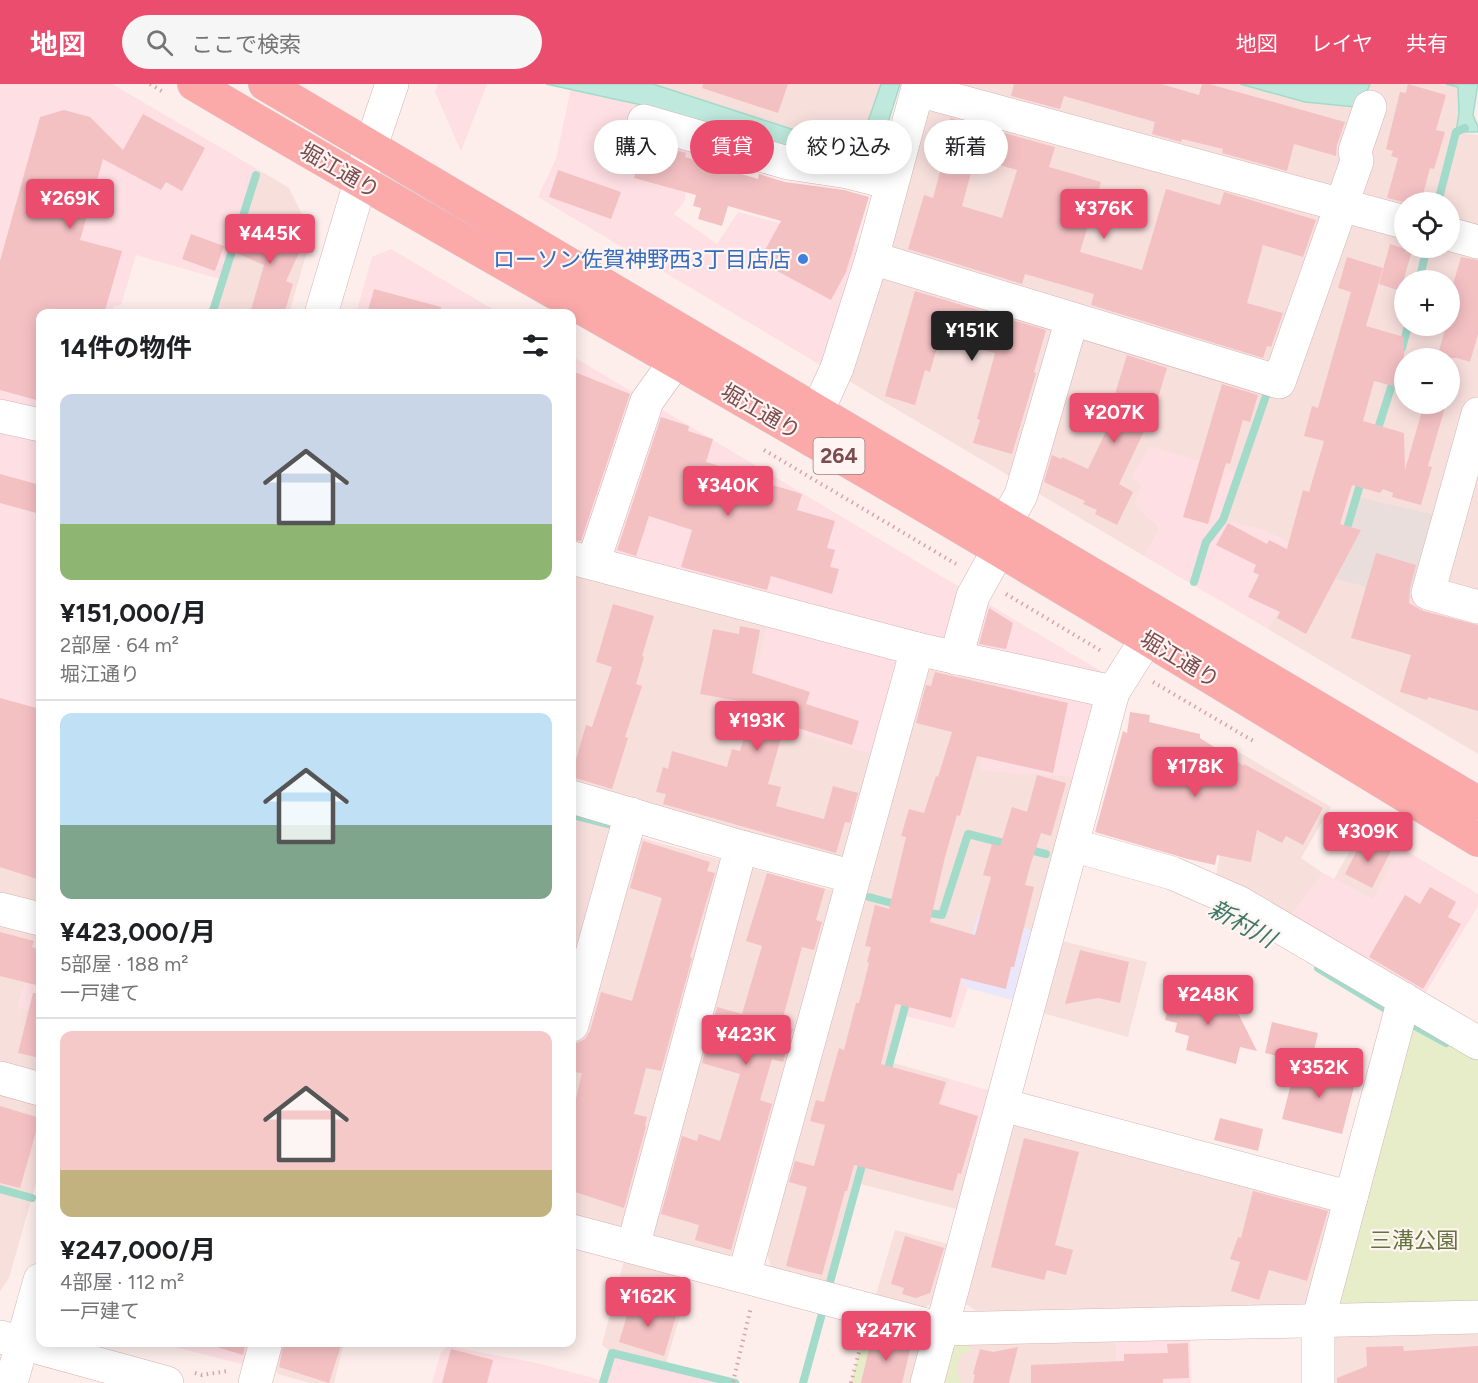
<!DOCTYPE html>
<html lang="ja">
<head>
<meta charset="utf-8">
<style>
	:root { --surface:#fff; --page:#f6f6f6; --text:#202124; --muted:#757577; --line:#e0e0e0; --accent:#ea4d6e }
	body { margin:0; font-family:Figtree,"Noto Sans JP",sans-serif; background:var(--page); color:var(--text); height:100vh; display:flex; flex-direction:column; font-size:22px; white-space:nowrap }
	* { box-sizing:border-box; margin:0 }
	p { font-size:20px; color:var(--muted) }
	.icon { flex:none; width:33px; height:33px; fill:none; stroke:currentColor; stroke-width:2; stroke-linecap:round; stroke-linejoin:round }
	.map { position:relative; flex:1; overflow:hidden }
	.panel { position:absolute; left:36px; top:225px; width:540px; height:1038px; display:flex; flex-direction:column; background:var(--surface); border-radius:12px; box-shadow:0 3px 15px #0003 }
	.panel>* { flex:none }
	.banner { position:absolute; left:594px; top:36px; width:570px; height:54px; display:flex; gap:12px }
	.tools { position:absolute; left:1394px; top:108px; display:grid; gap:12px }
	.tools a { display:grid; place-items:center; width:66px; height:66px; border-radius:50%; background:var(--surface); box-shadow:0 3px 15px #0003; font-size:30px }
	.price { position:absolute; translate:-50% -51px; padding:0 14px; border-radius:6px; background:var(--accent); color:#fff; font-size:20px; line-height:39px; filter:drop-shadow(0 2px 3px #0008) }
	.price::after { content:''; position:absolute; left:50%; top:36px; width:18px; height:14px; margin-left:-9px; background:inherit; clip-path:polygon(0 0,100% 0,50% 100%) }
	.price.current { background:#222; color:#fff }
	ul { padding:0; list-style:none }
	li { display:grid; align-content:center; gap:12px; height:318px; padding:0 24px }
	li+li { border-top:2px solid var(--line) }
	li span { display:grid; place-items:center; height:186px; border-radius:12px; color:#555 }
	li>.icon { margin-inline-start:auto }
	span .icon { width:108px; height:108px; fill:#fffc; stroke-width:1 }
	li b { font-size:26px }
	h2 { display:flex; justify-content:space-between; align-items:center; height:72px; padding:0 24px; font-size:26px }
	.tag { padding:0 21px; border-radius:27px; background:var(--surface); box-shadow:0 3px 15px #0003; font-size:21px; line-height:54px }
	.tag.current { background:var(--accent); color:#fff }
	header { display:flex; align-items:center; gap:36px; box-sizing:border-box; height:84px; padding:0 30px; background:var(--accent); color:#fff }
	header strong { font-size:28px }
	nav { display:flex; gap:33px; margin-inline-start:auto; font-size:21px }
	.search { width:420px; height:54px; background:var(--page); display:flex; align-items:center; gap:15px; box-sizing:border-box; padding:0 21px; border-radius:33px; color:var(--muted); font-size:22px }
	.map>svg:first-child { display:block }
</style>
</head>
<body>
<header>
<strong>地図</strong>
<div class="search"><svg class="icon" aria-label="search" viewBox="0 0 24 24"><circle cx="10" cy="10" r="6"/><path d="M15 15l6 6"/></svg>ここで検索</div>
<nav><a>地図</a><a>レイヤ</a><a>共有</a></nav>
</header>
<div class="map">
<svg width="1478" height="1299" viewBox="0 0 1478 1299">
	<rect width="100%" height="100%" fill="#fdeeeb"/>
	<g fill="#f7dfdc" fill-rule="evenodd">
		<polygon points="653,0 881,0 865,46 846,55 816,53"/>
		<path d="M928,0H1240L1305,18L1365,12L1370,0H1446L1458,3L1459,29L1456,48L1478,51V670L1268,545L1311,469L1263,446L1221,436L1237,389L1142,402L1134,420L1160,444L1144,472L842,293ZM1404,118H1449V164H1404ZM1404,196H1449V242H1404ZM1404,274H1449V320H1404Z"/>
		<polygon points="259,86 289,104 312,151 289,229 212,230"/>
		<polygon points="572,482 769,534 875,671 849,770 834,778 572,701"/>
		<polygon points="938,578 998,592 1079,693 1035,847 959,892 915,882 890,978 950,995 934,1044 981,1057 960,1126 857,1099 829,1202 773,1186 766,1168 921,589"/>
		<polygon points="1239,668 1331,723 1301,774 1323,789 1286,837 1215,797"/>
		<polygon points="0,686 40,697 40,827 0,816"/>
		<polygon points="572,723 621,737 572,917"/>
		<polygon points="1364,742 1400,763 1373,815 1334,795"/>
		<polygon points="634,752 839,808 742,1167 724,1174 572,1133 572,969"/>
		<polygon points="0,832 40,848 18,923 40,930 40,991 0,980"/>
		<polygon points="1058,856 1147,878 1128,953 1039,928"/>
		<polygon points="0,1005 40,1016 40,1085 9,1194 0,1207"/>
		<polygon points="1015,1030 1341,1117 1315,1211 1300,1223 979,1229 963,1218"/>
		<polygon points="895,1146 952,1161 936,1217 922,1225 875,1214"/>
		<polygon points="625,1173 692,1192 665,1282 612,1269 602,1261"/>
		<polygon points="868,1236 909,1247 923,1267 914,1299 851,1299"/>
		<polygon points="1478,1245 1478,1299 1327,1299 1326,1264 1339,1247"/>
		<polygon points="1115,1253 1119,1299 938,1299 962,1258"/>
		<polygon points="281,1259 344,1259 334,1299 310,1299 278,1290 274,1283"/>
	</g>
	<g fill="#fedfe3">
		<polygon points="0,0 112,0 259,86 223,196 136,171 121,221 114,222 112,229 40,230 40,332 0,323"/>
		<polygon points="438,0 487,0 461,67 435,8"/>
		<polygon points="571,4 702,38 684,118 674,130 717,160 738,128 866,162 827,285 538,113 556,75"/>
		<polygon points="391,165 499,229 356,230 372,173"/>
		<polygon points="572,272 968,508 952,565 572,468"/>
		<polygon points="0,342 40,351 40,697 0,686"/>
		<polygon points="1149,362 1237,388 1221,436 1263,446 1311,469 1268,545 1144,472 1160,444 1134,420 1142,402 1131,394"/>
		<polygon points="978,514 1109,592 963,567"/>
		<polygon points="769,534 891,566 901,580 875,671 744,633"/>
		<polygon points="998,592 1087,609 1095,625 1079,693 979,687"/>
		<polygon points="1400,763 1478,810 1478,822 1421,916 1286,837 1323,789 1373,815"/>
		<polygon points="40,848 40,930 18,924"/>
		<polygon points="916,881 959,892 968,904 954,944 902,931"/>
		<polygon points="950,995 994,1008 981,1057 934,1044"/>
		<polygon points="1115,1253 1190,1255 1191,1299 1119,1299"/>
		<polygon points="160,1259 252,1259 247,1276 241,1280"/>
		<polygon points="448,1262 541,1280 604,1297 612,1269 735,1299 432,1299 441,1268"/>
	</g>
	<polygon fill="#eadedd" points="1358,413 1441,432 1418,516 1336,495"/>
	<polygon fill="#ebe7fa" points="978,831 1035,847 1016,917 968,904 959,892"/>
	<g fill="#e7edc8">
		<polygon points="1418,937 1478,970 1478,1221 1342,1222 1334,1209 1404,939"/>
		<polygon points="864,1250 872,1252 860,1299 851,1299"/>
		<polygon points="962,1258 973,1265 960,1272 956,1288 962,1299 938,1299 945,1269"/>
	</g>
	<g fill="#bee9dc" stroke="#a3dbcb" stroke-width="1.5">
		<polygon points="546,0 653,0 816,53 846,55 865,46 881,0 900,0 886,45 870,64 844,75 813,72 646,22"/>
		<polygon points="1240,0 1370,0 1365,12 1356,23 1305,18"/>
		<polygon points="1446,0 1478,0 1473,31 1478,43 1478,48 1456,48 1459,29 1458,3"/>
	</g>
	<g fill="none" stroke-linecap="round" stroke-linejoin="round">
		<g stroke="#a3dbcb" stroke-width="8">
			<polyline points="1438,118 1456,48 1465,44"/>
			<polyline points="1419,196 1427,164"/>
			<polyline points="212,230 256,91"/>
			<polyline points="1402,264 1408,242"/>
			<polyline points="1376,351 1395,291"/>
			<polyline points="1345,451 1362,394"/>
			<polyline points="1194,498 1206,458 1223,436 1268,306"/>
			<polyline points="572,731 611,741"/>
			<polyline points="1026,765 1046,770"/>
			<polyline points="869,813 899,821"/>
			<polyline points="923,828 942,831 968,750 1011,761"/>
			<polyline points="1318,884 1384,924"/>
			<polyline points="1411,940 1446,959"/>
			<polyline points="886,992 908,912"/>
			<polyline points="0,1105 32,1114"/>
			<polyline points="829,1202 864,1074"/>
			<polyline points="603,1299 612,1269 735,1299"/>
			<polyline points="803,1299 823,1226"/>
		</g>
	</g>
	<g fill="#f4c1c3" fill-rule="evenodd">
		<polygon points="703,0 788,0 778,29 702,4"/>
		<polygon points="1014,0 1161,0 1199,11 1202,0 1209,0 1345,38 1337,61 1336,72 1294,60 1287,87 1222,69 1223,65 1182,55 1181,58 1152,50 1155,38 1064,12 1060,25 1011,12"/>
		<polygon points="1408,0 1446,11 1436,46 1445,48 1434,85 1430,84 1421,118 1404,118 1387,114 1398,74 1391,72 1393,67 1386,65 1400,8 1406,9"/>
		<polygon points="64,26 90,33 123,66 143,30 205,64 182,107 166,98 161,106 103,75 80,156 122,167 104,230 40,230 40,317 0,306 0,177 40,33"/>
		<path d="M950,34L1055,63L1049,83L1101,98L1080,168L1142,186L1166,105L1220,121L1224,108L1316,136L1303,173L1263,161L1247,219L1283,229L1271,263L1267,262L1263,274L1091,221L1094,210L1025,190L1022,200L908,165L924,111L933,114L946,66L942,65ZM975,74L1017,86L1002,134L962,122Z"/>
		<polygon points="645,57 686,69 685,73 758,95 759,90 785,98 844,106 869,113 846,188 831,216 759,177 781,137 728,122 722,142 698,135 701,124 693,122 696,111 634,94"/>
		<polygon points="558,86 621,108 611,135 549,113"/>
		<polygon points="249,134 304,158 286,197 293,200 284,230 262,230 251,226 264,181 234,168"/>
		<polygon points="191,150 224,162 215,187 182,175"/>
		<polygon points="1390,160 1412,167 1404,194 1404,208 1379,200"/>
		<polygon points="1347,173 1383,184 1366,242 1404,253 1404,305 1374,297 1363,337 1404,349 1405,386 1424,320 1446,320 1428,382 1432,383 1421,421 1392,413 1393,409 1383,405 1380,409 1352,401 1340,440 1361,446 1306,550 1277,534 1280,528 1248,513 1259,491 1253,488 1256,481 1216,461 1228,439 1267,460 1269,456 1287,465 1303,406 1309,408 1324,357 1304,352 1312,322 1318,324 1351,208 1338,204"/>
		<polygon points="1461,173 1478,176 1478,250 1470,278 1457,274 1437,274 1446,242 1449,242 1449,232 1455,212 1450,211"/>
		<polygon points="374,205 441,223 440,230 367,230"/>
		<polygon points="915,207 1046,246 1034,288 1036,289 1012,370 973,359 980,336 977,335 995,269 940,253 930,288 925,286 915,321 885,312"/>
		<polygon points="1127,271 1167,284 1155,324 1119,400 1133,408 1117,441 1095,430 1097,426 1083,420 1085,417 1044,398 1052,371 1061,375 1062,373 1088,385 1123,312 1115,310"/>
		<polygon points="572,287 630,310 581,457 572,456"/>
		<polygon points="1222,300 1258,311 1250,338 1243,336 1230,380 1226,379 1208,440 1183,433"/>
		<polygon points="661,333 689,342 688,347 713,355 706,378 767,396 766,399 802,410 797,426 835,437 827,464 835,466 830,483 839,485 832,510 771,492 767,506 681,483 692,446 649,432 636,472 617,466"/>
		<polygon points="0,390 40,401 40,430 0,419"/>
		<polygon points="1376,469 1416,481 1410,504 1409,519 1423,527 1478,541 1478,627 1428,613 1427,616 1400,608 1411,571 1351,554"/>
		<polygon points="613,520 654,532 642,572 644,573 636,600 642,602 625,653 628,654 612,705 572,693 572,690 586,641 592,643 612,583 596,578"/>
		<polygon points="989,524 1013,539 1006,565 979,560"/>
		<polygon points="740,542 760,546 752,589 810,608 806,620 859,637 852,661 785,640 768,700 781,703 776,722 824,735 833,702 858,709 850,739 845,738 836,769 663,720 666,710 656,708 663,683 668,685 672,667 727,683 732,665 740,667 752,628 749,627 751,619 700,610 713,545 739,550"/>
		<polygon points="935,588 1068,619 1053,689 977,672 960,732 957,731 945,773 930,838 975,851 991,793 983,791 992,760 1000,762 1012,723 1027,728 1037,691 1066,699 1051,752 1041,749 1031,779 1025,801 1034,803 1014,883 1011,883 1006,905 961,894 951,934 897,920 895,921 881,980 946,998 939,1020 978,1032 961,1090 958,1089 953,1107 854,1081 847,1107 845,1107 822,1191 786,1182 807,1103 789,1098 795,1077 814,1082 825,1041 810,1037 816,1016 824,1018 839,964 844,966 856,919 859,919 869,879 867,878 871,863 865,862 875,821 889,825 906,753 901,752 909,725 924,729 936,692 938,693 952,648 916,639 926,601 931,602"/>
		<polygon points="0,614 40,625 40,796 0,783"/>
		<polygon points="1130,628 1150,631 1149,638 1200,650 1200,654 1244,682 1244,680 1323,724 1303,761 1286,752 1282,759 1257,746 1251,778 1217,771 1215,781 1188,775 1095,748 1123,647 1127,649"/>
		<polygon points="1363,754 1391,767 1372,804 1345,790"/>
		<polygon points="643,757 710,778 707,787 715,789 690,873 692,874 661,987 646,984 634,1030 647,1033 645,1041 646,1042 624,1124 572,1107 572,1032 582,989 572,988 572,959 577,959 585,955 590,947 601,908 632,917 662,814 630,804"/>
		<polygon points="767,789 825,805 816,836 822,838 814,866 802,863 781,941 793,945 783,978 772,975 760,1016 772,1020 731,1166 695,1156 699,1141 661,1130 682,1052 697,1057 699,1050 720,1057 740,990 702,979 717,923 742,930 762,862 746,857"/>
		<polygon points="1430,803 1456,818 1448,833 1461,840 1423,905 1369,873 1405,811 1420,820"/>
		<polygon points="0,848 34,857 32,863 40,866 40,902 0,892"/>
		<polygon points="1080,866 1129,878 1120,919 1098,914 1065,920"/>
		<polygon points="1174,902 1205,911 1239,931 1257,967 1240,963 1236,980 1186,966 1189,952 1175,948 1177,939 1165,936"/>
		<polygon points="33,909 40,910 40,974 18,969"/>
		<polygon points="1272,938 1318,949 1311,980 1265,969"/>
		<polygon points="1296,980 1356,995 1342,1050 1282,1035"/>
		<polygon points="0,1022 40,1034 20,1104 0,1099"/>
		<polygon points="1220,1034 1263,1045 1258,1067 1214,1056"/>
		<polygon points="1024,1054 1079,1068 1055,1161 1073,1166 1066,1191 1047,1186 1044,1196 991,1183"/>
		<polygon points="1253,1107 1328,1127 1307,1197 1269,1186 1259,1216 1231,1207 1240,1178 1230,1175 1238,1153 1241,1154"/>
		<polygon points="905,1152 944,1164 930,1209 916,1214 902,1210 904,1204 891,1200"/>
		<polygon points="632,1215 677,1229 664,1272 619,1258"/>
		<polygon points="872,1252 911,1262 902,1299 861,1299"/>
		<polygon points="217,1258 246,1258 243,1271 217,1263"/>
		<polygon points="284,1258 342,1258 329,1299 279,1283"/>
		<polygon points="1188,1259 1189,1294 1163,1295 1163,1299 1031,1299 1031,1281 1124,1277 1124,1270 1168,1269 1167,1260"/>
		<polygon points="1403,1262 1404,1267 1478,1262 1478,1299 1337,1299 1337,1294 1367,1282 1366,1263"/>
		<polygon points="1018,1263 1009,1299 973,1299 975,1291 973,1290 980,1265 993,1268"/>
		<polygon points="451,1265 493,1276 487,1299 442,1299"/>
	</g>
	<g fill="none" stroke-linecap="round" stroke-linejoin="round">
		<g stroke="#d5b5b5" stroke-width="34">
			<g id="minor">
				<polyline points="918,6 1404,138"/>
				<polyline points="644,37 788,79 848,88 891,99"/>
				<polyline points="1449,150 1478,158"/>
				<polyline points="872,174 1279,298 1357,77 1355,67 1370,23"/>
				<polyline points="817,328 837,284 872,174 919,0"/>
				<polyline points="1478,330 1428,509 1478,523"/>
				<polyline points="0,332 40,341"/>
				<polyline points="1005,439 1021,411 1072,235"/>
				<polyline points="572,474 917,565 1113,608"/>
				<polyline points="593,479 647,317 675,278"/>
				<polyline points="956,574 973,512 998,467"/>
				<polyline points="572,713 741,763 854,793"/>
				<polyline points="1072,761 1172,789 1238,818 1478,959"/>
				<polyline points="0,825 40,835"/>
				<polyline points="572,941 631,730"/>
				<polyline points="0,994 40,1005"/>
				<polyline points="1003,1021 1351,1114"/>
				<polyline points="572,1147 941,1245 1478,1233"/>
				<polyline points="633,1163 741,763"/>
				<polyline points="744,1192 917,565"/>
				<polyline points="927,1299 1113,608 1161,532"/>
				<polyline points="1318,1299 1318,1237 1404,915"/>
			</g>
		</g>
		<g stroke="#d5b5b5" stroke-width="34">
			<g id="tertiary">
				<polyline points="321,230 371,62 392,0"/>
				<polyline points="0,1253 167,1299"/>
				<polyline points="11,1299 40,1196"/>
				<polyline points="255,1299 266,1258"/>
			</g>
		</g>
		<g stroke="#d7c9ca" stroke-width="34">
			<g id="trunk">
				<path d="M194,0C398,121 605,236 810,355C1035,485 1256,621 1478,756"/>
				<polyline points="265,0 1478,719"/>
			</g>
		</g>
		<g stroke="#daa3a6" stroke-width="4" stroke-dasharray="1.5 4.5" stroke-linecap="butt">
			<polyline points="150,0 165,9"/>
			<polyline points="764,366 956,480"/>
			<polyline points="1006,510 1103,568"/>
			<polyline points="1153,598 1255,658"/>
			<polyline points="195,1289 202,1291 228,1287"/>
			<polyline points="733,1298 751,1223"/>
			<polyline points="851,1299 863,1253"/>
		</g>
		<use href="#minor" stroke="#fff" stroke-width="33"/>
		<use href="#tertiary" stroke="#fff" stroke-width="33"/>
		<use href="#trunk" stroke="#fbaaa9" stroke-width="33"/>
	</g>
	<circle fill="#3f7fe0" stroke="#fff4f2" stroke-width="2" cx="803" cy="175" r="6"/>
	<g text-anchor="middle" stroke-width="4.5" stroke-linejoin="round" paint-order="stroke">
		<rect fill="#fff4f2" stroke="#a27e80" stroke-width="1.5" x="813.5" y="354" width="51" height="36" rx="4.5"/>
		<g font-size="21" font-weight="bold" fill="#7a4c4f">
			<text x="839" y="379">264</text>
		</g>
		<g font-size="22" fill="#7a4c4f" stroke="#fff4f2">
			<text transform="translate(340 86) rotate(30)" y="8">堀江通り</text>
			<text transform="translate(761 327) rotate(30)" y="8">堀江通り</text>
			<text transform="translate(1180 575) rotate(31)" y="8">堀江通り</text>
		</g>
		<g font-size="22" fill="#366cbe" stroke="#fff4f2" text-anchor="end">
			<text x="791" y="183">ローソン佐賀神野西3丁目店店</text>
		</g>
		<g font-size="22" fill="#65743d" stroke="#fff4f2">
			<text x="1414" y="1164">三溝公園</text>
		</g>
		<g font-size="24" font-style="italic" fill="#3b7868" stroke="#fff4f2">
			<text transform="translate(1242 840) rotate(29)" y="8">新村川</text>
		</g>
	</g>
</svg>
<div class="tools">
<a><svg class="icon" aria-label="locate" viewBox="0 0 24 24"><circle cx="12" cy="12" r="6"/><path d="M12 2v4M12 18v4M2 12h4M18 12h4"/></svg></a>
<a>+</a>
<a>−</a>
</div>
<b class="price" style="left:70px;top:146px">¥269K</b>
<b class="price" style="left:1104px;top:156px">¥376K</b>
<b class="price" style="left:270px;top:181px">¥445K</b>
<b class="price current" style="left:972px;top:278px">¥151K</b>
<b class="price" style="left:1114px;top:360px">¥207K</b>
<b class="price" style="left:728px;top:433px">¥340K</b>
<b class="price" style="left:757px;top:668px">¥193K</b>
<b class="price" style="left:1195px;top:714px">¥178K</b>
<b class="price" style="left:1368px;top:779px">¥309K</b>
<b class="price" style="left:1208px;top:942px">¥248K</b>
<b class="price" style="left:746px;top:982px">¥423K</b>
<b class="price" style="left:1319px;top:1015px">¥352K</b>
<b class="price" style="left:648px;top:1244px">¥162K</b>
<b class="price" style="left:886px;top:1278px">¥247K</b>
<div class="banner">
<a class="tag">購入</a>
<a class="tag current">賃貸</a>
<a class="tag">絞り込み</a>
<a class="tag">新着</a>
</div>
<section class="panel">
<h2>14件の物件<svg class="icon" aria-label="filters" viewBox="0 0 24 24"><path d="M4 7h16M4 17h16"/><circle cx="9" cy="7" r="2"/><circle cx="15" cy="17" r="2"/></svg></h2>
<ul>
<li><span style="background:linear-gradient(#c9d6e8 70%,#8fb573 0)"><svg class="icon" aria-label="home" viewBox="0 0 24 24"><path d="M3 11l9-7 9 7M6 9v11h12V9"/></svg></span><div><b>¥151,000/月</b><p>2部屋 · 64 m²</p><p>堀江通り</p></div></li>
<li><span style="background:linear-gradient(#bfe0f5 60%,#7fa58c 0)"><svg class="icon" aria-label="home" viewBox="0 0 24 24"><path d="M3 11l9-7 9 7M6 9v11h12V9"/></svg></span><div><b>¥423,000/月</b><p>5部屋 · 188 m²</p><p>一戸建て</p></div></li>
<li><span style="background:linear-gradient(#f6c9c9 75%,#c2b280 0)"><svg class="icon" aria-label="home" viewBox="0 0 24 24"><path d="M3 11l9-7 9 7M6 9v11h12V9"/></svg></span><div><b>¥247,000/月</b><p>4部屋 · 112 m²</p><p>一戸建て</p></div></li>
</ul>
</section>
</div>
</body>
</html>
